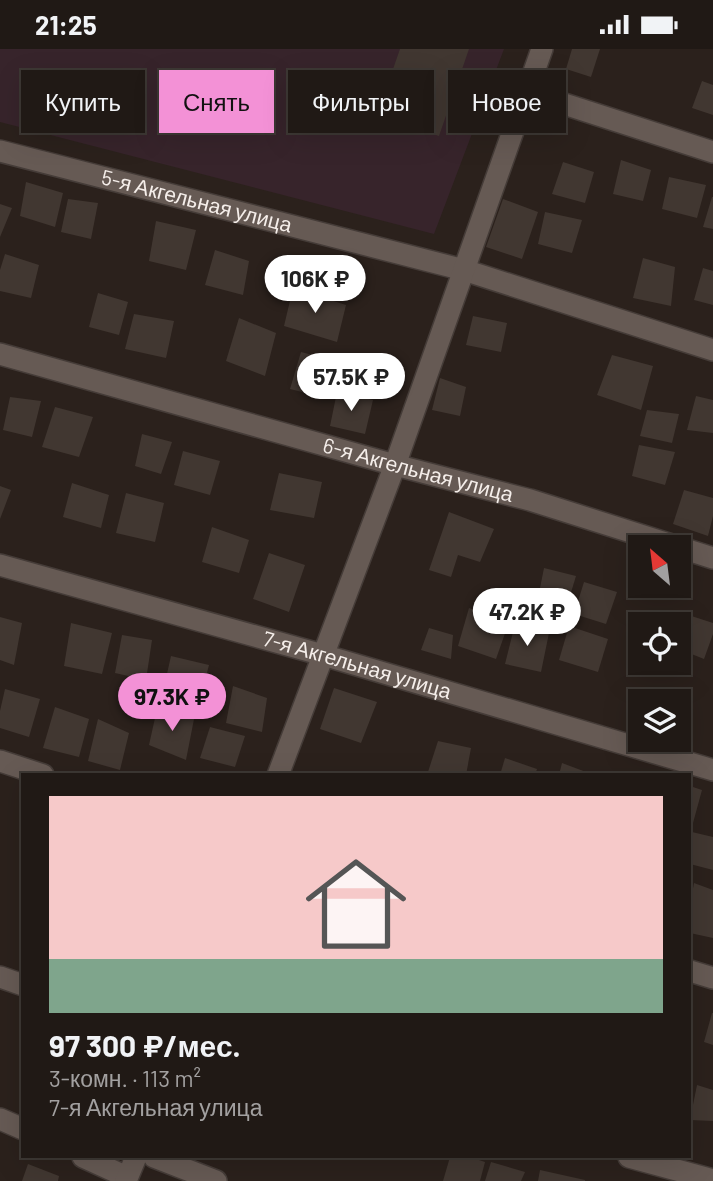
<!DOCTYPE html>
<html lang="ru">
<head>
<meta charset="utf-8">
<style>
	:root { --surface:#201915; --page:#2d2622; --text:#f1f3f6; --muted:#a2a0a0; --line:#3d3834; --accent:#f391d6 }
	body { margin:0; font-family:Barlow,sans-serif; background:var(--page); color:var(--text); height:100vh; display:flex; flex-direction:column; font-size:26px; white-space:nowrap }
	* { box-sizing:border-box; margin:0 }
	p { font-size:23px; color:var(--muted) }
	.icon { flex:none; width:38px; height:38px; fill:none; stroke:currentColor; stroke-width:2; stroke-linecap:round; stroke-linejoin:round }
	.map { position:relative; flex:1; overflow:hidden }
	.drawer { position:absolute; left:21px; top:724px; width:670px; height:385px; display:flex; flex-direction:column; background:var(--surface); border-radius:0px; box-shadow:0 7px 28px #0002,0 0 0 2px var(--line) }
	.drawer>* { flex:none }
	.guide { position:absolute; left:21px; top:21px; width:672px; height:63px; display:flex; gap:14px }
	.needle { width:46px; rotate:332deg }
	.tools { position:absolute; left:628px; top:486px; display:grid; gap:14px }
	.tools a { display:grid; place-items:center; width:63px; height:63px; border-radius:0px; background:var(--surface); box-shadow:0 7px 28px #0002,0 0 0 2px var(--line); font-size:35px }
	.price { position:absolute; translate:-50% -60px; padding:0 16px; border-radius:24px; background:#fff; color:#222; font-size:23px; line-height:46px; filter:drop-shadow(0 2px 4px #0008) }
	.price::after { content:''; position:absolute; left:50%; top:42px; width:21px; height:16px; margin-left:-10px; background:inherit; clip-path:polygon(0 0,100% 0,50% 100%) }
	.price.selected { background:var(--accent); color:#111 }
	ul { padding:0; list-style:none }
	li { display:grid; align-content:center; gap:14px; height:371px; padding:0 28px }
	li+li { border-top:2px solid var(--line) }
	li span { display:grid; place-items:center; height:217px; border-radius:0px; color:#555 }
	li>.icon { margin-inline-start:auto }
	span .icon { width:126px; height:126px; fill:#fffc; stroke-width:1 }
	li b { font-size:30px }
	.chip { padding:0 24px; border-radius:0px; background:var(--surface); box-shadow:0 7px 28px #0002,0 0 0 2px var(--line); font-size:24px; line-height:63px }
	.chip.selected { background:var(--accent); color:#111 }
	.status { display:flex; justify-content:space-between; align-items:center; height:49px; padding:0 35px; background:var(--surface); direction:ltr }
	.status svg { height:19px; fill:currentColor }
	.map>svg:first-child { display:block }
</style>
</head>
<body>
<div class="status"><b>21:25</b><svg viewBox="0 0 49 12"><path d="M0 12V9h3v3zM5 12V6h3v6zM10 12V3h3v9zM15 12V0h3v12zM26 1h20v11H26zM47 4h2v5h-2z"/></svg></div>
<div class="map">
<svg width="713" height="1132" viewBox="0 0 713 1132">
	<rect width="100%" height="100%" fill="#2b211c"/>
	<polygon fill="#37242b" points="0,0 504,0 434,185 0,73"/>
	<g fill="#413731">
		<polygon points="400,0 469,0 439,87 377,66"/>
		<polygon points="572,0 600,0 591,28 566,20"/>
		<polygon points="702,32 713,36 713,66 692,59"/>
		<polygon points="621,111 651,121 643,152 613,145"/>
		<polygon points="563,113 594,123 585,154 552,145"/>
		<polygon points="669,128 706,136 697,169 662,160"/>
		<polygon points="26,133 63,144 55,178 20,167"/>
		<polygon points="712,148 713,148 713,180 703,178"/>
		<polygon points="68,150 98,154 91,190 61,183"/>
		<polygon points="503,150 538,163 522,210 486,198"/>
		<polygon points="0,155 12,159 0,188"/>
		<polygon points="545,163 582,171 572,204 538,195"/>
		<polygon points="156,172 196,181 186,221 149,212"/>
		<polygon points="215,201 249,212 243,246 205,236"/>
		<polygon points="5,205 39,216 31,249 0,242 0,221"/>
		<polygon points="643,209 675,218 671,257 633,249"/>
		<polygon points="703,219 713,222 713,256 694,251"/>
		<polygon points="293,239 346,256 337,293 284,277"/>
		<polygon points="98,244 128,253 119,286 89,278"/>
		<polygon points="134,265 174,272 166,309 125,300"/>
		<polygon points="473,267 507,274 501,303 466,296"/>
		<polygon points="239,269 276,284 265,327 226,312"/>
		<polygon points="301,303 328,310 318,347 290,340"/>
		<polygon points="612,306 653,317 641,361 597,346"/>
		<polygon points="440,329 466,338 460,367 432,361"/>
		<polygon points="337,343 373,351 365,385 330,377"/>
		<polygon points="696,347 713,351 713,384 687,381"/>
		<polygon points="10,348 41,352 32,388 3,381"/>
		<polygon points="55,358 93,368 79,408 42,398"/>
		<polygon points="647,361 679,365 672,394 640,387"/>
		<polygon points="142,385 172,393 161,425 135,417"/>
		<polygon points="639,396 675,403 665,436 632,427"/>
		<polygon points="183,402 220,412 210,446 174,436"/>
		<polygon points="279,424 322,433 314,469 270,461"/>
		<polygon points="72,434 109,446 101,479 63,468"/>
		<polygon points="0,437 11,441 0,470"/>
		<polygon points="684,441 713,449 713,467 708,487 673,475"/>
		<polygon points="126,444 164,454 155,493 116,484"/>
		<polygon points="449,463 494,480 480,513 458,506 451,528 429,521"/>
		<polygon points="212,478 249,491 239,524 202,513"/>
		<polygon points="269,504 305,516 289,563 253,550"/>
		<polygon points="544,519 576,527 566,560 538,549"/>
		<polygon points="584,533 617,543 606,575 574,565"/>
		<polygon points="469,559 509,573 496,610 458,597"/>
		<polygon points="673,561 713,574 713,585 704,610 679,600 679,576 668,576"/>
		<polygon points="0,568 22,574 14,616 0,611"/>
		<polygon points="71,574 112,584 102,625 64,617"/>
		<polygon points="515,575 549,584 541,623 505,615"/>
		<polygon points="569,577 608,590 598,623 559,611"/>
		<polygon points="429,579 453,586 451,610 421,601"/>
		<polygon points="122,586 152,591 146,631 115,624"/>
		<polygon points="171,607 209,616 198,658 162,647"/>
		<polygon points="233,637 267,649 262,683 226,674"/>
		<polygon points="334,639 377,653 361,694 320,680"/>
		<polygon points="5,640 40,650 29,688 0,679 0,662"/>
		<polygon points="55,658 89,670 79,708 43,699"/>
		<polygon points="157,660 194,670 186,711 149,696"/>
		<polygon points="98,670 129,684 120,721 88,712"/>
		<polygon points="210,678 245,687 235,718 200,709"/>
		<polygon points="438,692 471,699 466,726 427,726"/>
		<polygon points="505,709 537,720 535,726 500,726"/>
		<polygon points="562,714 594,726 559,726"/>
		<polygon points="690,737 702,741 693,774 690,773"/>
		<polygon points="692,783 713,788 713,821 690,815 690,802"/>
		<polygon points="694,834 713,841 713,889 690,884 690,857"/>
		<polygon points="712,964 713,964 713,996 704,993"/>
		<polygon points="697,1036 713,1041 713,1072 690,1071"/>
		<polygon points="450,1108 470,1108 485,1113 480,1132 443,1132"/>
		<polygon points="491,1113 525,1123 521,1132 485,1132"/>
		<polygon points="28,1115 59,1127 58,1132 22,1132"/>
		<polygon points="540,1121 585,1131 585,1132 538,1132"/>
	</g>
	<g fill="none" stroke-linecap="round" stroke-linejoin="round">
		<g stroke="#453c38" stroke-width="24">
			<g id="minor">
				<polyline points="527,43 713,103"/>
				<path id="s1" d="M0,102L464,221L713,301"/>
				<path id="s2" d="M0,305L395,416L530,451L713,509"/>
				<path id="s3" d="M0,516L323,606L713,721"/>
				<polyline points="0,712 43,726"/>
				<polyline points="278,726 395,416 542,0"/>
				<polyline points="690,922 713,929"/>
				<polyline points="0,928 23,936"/>
				<polyline points="0,1070 23,1080"/>
				<polyline points="83,1108 127,1128"/>
				<polyline points="154,1108 216,1132"/>
				<polyline points="629,1108 713,1131"/>
				<polyline points="126,1132 136,1108"/>
			</g>
		</g>
		<use href="#minor" stroke="#665a54" stroke-width="21"/>
	</g>
	<g text-anchor="middle" stroke-width="7" stroke-linejoin="round" paint-order="stroke">
		<g font-size="21" fill="#f5eeea" stroke="#2b211c">
			<text dy="7" stroke="none"><textPath href="#s1" startOffset="203">5-я Акгельная улица</textPath></text>
			<text dy="7" stroke="none"><textPath href="#s2" startOffset="434">6-я Акгельная улица</textPath></text>
			<text dy="7" stroke="none"><textPath href="#s3" startOffset="371">7-я Акгельная улица</textPath></text>
		</g>
	</g>
</svg>
<div class="tools">
<a><svg class="needle" viewBox="-14 -14 28 28"><path d="M0-13l5 13h-10z" fill="#e53935"/><path d="M0 13l5-13h-10z" fill="#a2a0a0"/></svg></a>
<a><svg class="icon" aria-label="locate" viewBox="0 0 24 24"><circle cx="12" cy="12" r="6"/><path d="M12 2v4M12 18v4M2 12h4M18 12h4"/></svg></a>
<a><svg class="icon" aria-label="layers" viewBox="0 0 24 24"><path d="M12 4l9 5-9 5-9-5zM3 14l9 5 9-5"/></svg></a>
</div>
<b class="price" style="left:315px;top:266px">106K ₽</b>
<b class="price" style="left:351px;top:364px">57.5K ₽</b>
<b class="price" style="left:527px;top:599px">47.2K ₽</b>
<b class="price selected" style="left:172px;top:684px">97.3K ₽</b>
<div class="guide">
<a class="chip">Купить</a>
<a class="chip selected">Снять</a>
<a class="chip">Фильтры</a>
<a class="chip">Новое</a>
</div>
<section class="drawer">
<ul>
<li><span style="background:linear-gradient(#f6c9c9 75%,#7fa58c 0)"><svg class="icon" aria-label="home" viewBox="0 0 24 24"><path d="M3 11l9-7 9 7M6 9v11h12V9"/></svg></span><div><b>97 300 ₽/мес.</b><p>3-комн. · 113 m²</p><p>7-я Акгельная улица</p></div></li>
</ul>
</section>
</div>
</body>
</html>
